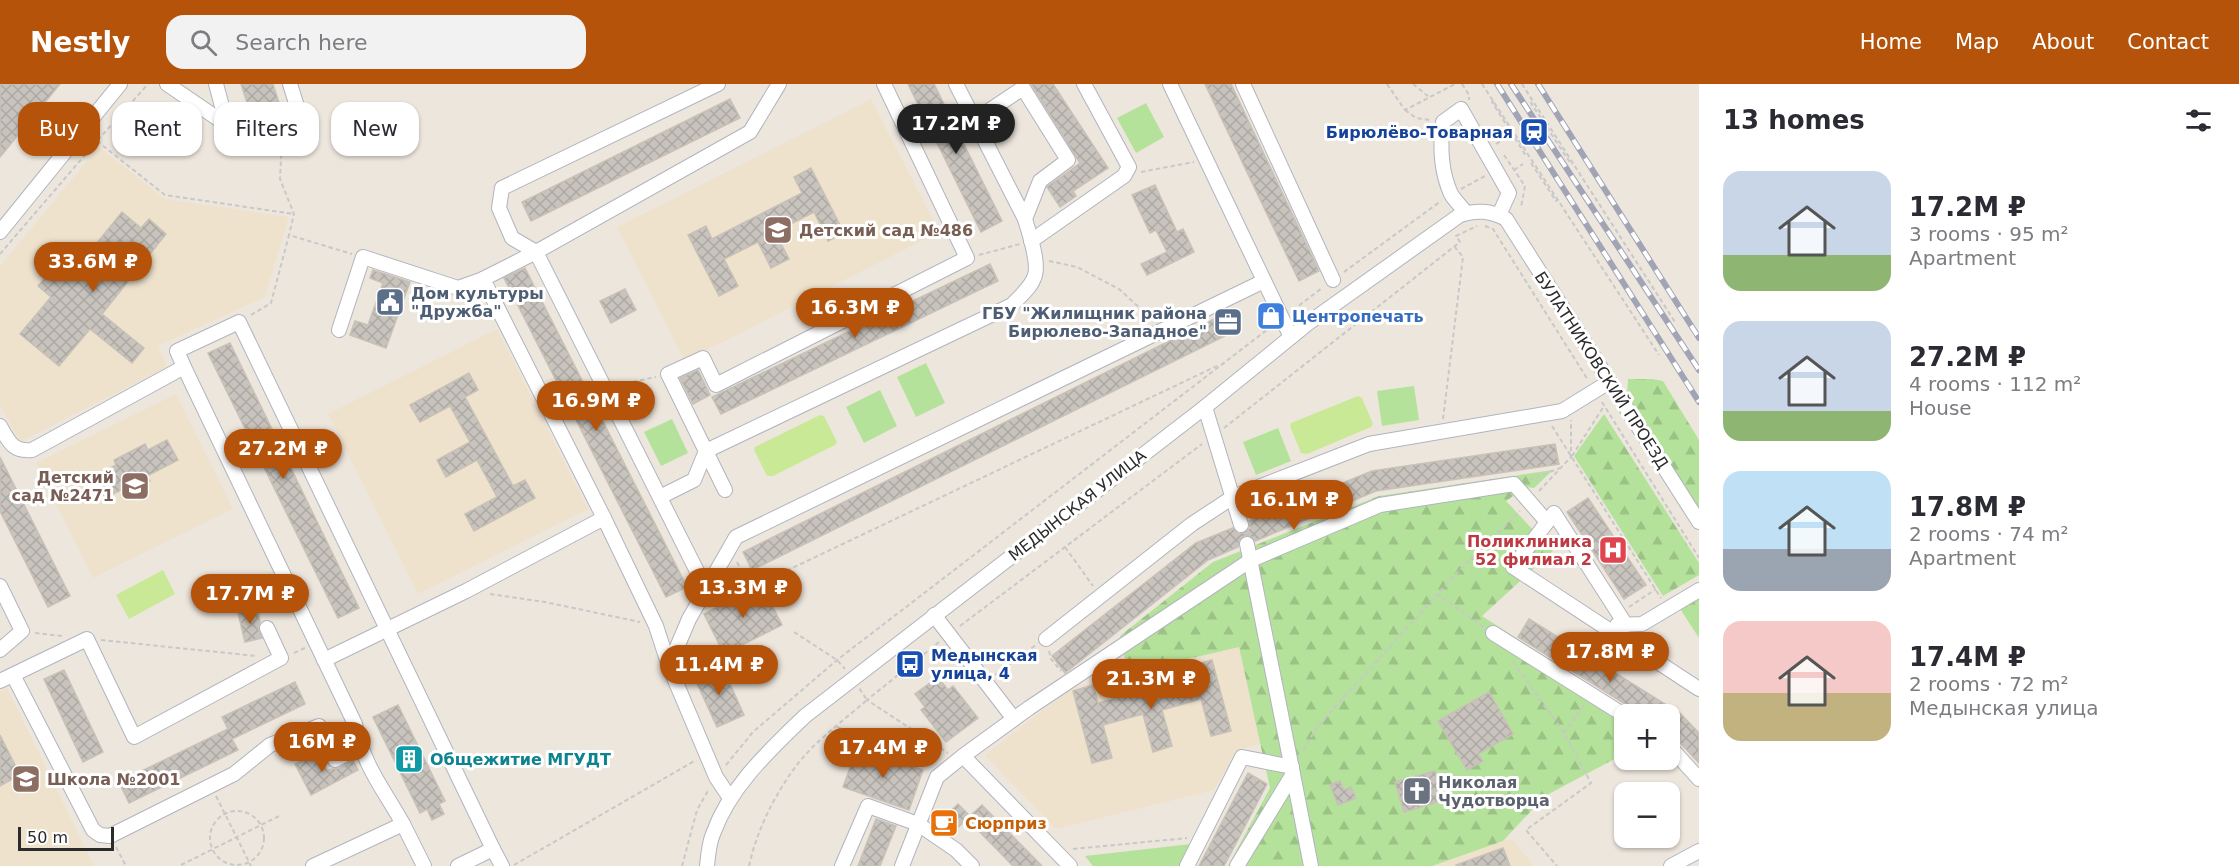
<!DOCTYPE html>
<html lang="en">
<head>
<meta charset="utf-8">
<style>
	:root { --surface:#fff; --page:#f2f2f3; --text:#2b2b33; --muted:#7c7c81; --accent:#b45309 }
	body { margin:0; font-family:"DejaVu Sans",sans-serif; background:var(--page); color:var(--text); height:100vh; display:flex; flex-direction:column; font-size:22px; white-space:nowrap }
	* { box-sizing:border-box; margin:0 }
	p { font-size:20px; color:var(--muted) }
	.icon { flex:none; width:33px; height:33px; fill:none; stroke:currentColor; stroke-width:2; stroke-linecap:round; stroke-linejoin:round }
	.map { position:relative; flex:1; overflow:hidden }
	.details { display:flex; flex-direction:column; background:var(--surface); width:540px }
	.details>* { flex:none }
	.top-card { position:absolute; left:18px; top:18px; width:570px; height:54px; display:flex; gap:12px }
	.controls { position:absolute; left:1614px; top:620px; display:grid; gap:12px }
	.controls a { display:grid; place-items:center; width:66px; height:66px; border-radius:12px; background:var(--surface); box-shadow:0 2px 4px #0004; font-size:30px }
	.scale { position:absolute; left:18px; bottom:15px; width:96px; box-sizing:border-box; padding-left:6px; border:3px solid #2b2b2b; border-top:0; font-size:16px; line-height:21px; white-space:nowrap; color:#2b2b2b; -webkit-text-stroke:4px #fff; paint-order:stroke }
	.price { position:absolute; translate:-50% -51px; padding:0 14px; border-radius:21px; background:var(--accent); color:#fff; font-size:20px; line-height:39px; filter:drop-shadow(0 2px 3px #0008) }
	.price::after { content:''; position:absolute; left:50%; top:36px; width:18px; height:14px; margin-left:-9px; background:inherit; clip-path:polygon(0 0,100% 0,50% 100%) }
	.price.on { background:#222; color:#fff }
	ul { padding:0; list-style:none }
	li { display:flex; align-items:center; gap:18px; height:150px; padding:0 24px }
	li span { display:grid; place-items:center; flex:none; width:168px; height:120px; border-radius:18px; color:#555 }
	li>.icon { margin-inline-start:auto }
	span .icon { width:72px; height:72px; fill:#fffc; stroke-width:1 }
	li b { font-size:26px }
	h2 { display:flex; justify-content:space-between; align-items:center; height:72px; padding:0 24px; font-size:26px }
	.chip { padding:0 21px; border-radius:18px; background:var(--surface); box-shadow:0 2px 4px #0004; font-size:21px; line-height:54px }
	.chip.on { background:var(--accent); color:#fff }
	header { display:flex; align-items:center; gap:36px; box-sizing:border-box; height:84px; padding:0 30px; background:var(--accent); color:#fff }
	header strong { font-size:28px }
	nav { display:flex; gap:33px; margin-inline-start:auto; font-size:21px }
	.search { width:420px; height:54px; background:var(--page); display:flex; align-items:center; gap:15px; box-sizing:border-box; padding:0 21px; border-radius:18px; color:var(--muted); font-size:22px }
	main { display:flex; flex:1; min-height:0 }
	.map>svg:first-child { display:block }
</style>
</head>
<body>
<header>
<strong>Nestly</strong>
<div class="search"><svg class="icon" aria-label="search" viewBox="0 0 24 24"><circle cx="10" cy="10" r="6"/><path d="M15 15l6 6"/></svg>Search here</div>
<nav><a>Home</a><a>Map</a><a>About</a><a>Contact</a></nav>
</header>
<main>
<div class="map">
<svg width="1699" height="782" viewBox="0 0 1699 782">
	<defs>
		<pattern id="forest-firs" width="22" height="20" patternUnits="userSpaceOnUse" patternTransform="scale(1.5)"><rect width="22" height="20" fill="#b5e29b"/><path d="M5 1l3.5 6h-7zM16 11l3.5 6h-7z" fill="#9cc286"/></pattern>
		<pattern id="building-cross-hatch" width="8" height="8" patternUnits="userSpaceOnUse" patternTransform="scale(1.5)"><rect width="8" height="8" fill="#c8c3bd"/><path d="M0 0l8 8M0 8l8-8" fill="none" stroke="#aca8a3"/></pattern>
	</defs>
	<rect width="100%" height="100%" fill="#ede6dd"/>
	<g fill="#eee2cd">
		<polygon points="871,15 939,148 685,277 617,143"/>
		<polygon points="99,63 165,115 289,133 265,213 158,262 167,283 20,358 0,322 0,182"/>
		<polygon points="497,245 588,425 418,510 328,330"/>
		<polygon points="176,310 233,425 93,494 36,379"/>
		<polygon points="1239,562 1261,660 1238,666 1214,706 1056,745 985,671 1073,603"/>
		<polygon points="7,604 94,782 0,782 0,607"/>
		<polygon points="1512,755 1534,782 1419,782"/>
	</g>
	<g fill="url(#forest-firs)">
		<polygon points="1628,295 1652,295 1663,297 1699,356 1699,427 1627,314"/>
		<polygon points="1604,330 1699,479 1699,491 1663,512 1574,372"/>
		<polygon points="1553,386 1534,404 1526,403 1506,417 1553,467 1482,532 1634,630 1624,630 1624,670 1545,712 1503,757 1432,782 1228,782 1270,704 1239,563 1128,589 1120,552 1213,478 1379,412"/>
		<polygon points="1699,508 1699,554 1677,520"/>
	</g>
	<g fill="#b5e29b">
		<polygon points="1146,19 1164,53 1136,69 1117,34"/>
		<polygon points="926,279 945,319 916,333 897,293"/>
		<polygon points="1414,302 1419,336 1382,342 1377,307"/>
		<polygon points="880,306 897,342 864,359 846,323"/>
		<polygon points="672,335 688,369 661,382 644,348"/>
		<polygon points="1278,344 1291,377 1256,391 1243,358"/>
		<polygon points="1191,760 1180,782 1093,782 1085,772"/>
	</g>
	<g fill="#c9e997">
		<polygon points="1358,312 1362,314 1373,340 1371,343 1307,370 1301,369 1290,342 1291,339"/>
		<polygon points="820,331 824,332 837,358 835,361 773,392 767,392 754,366 755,363"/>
		<polygon points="163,486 175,510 129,535 116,511"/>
	</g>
	<g fill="url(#building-cross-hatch)" stroke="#c8c1b7" stroke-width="1.5">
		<polygon points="0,0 60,0 0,73"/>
		<polygon points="241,0 273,0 280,22 251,31"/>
		<polygon points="908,0 934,0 1002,137 981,148"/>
		<polygon points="1031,0 1053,0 1108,84 1073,107 1076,112 1060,123 1047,103 1080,79"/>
		<polygon points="1205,0 1231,0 1319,187 1299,197"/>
		<polygon points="730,15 740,34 531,137 522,118"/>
		<polygon points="811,84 844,149 828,157 814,128 775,148 789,175 771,184 758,158 724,175 738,202 719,212 688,151 706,142 712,155 802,109 794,93"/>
		<polygon points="1155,101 1177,148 1183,145 1194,168 1147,191 1141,180 1167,168 1156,146 1150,149 1132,111"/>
		<polygon points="122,128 141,144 149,135 166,150 102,230 144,264 132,279 90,245 59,282 20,250 51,213 38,202 51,186 66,197"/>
		<polygon points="990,180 998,197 721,330 712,313"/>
		<polygon points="525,184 687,503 666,513 504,194"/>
		<polygon points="373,186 410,198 386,264 350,251 355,237 368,241 383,199 370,194"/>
		<polygon points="625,205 636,226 611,239 600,217"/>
		<polygon points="1226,229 1235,247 752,486 743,468"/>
		<polygon points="230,259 359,524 338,534 208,269"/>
		<polygon points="698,286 710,311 693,320 680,294"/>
		<polygon points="469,289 478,306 465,313 513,402 525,396 535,414 474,447 465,430 497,413 477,376 446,393 437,376 470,358 450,322 420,338 410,321"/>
		<polygon points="167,356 178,376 147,392 150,397 139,402 137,398 105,414 94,392 116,381 114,376 145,360 148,366"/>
		<polygon points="1555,360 1559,380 1376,407 1255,457 1250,452 1245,451 1239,457 1238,463 1208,476 1065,589 1052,572 1196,459 1233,444 1238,450 1244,449 1250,444 1249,437 1372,387"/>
		<polygon points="0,373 70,512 48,523 0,427"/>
		<polygon points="1588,414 1646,501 1624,515 1567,428"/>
		<polygon points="761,500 782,541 724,570 704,530"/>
		<polygon points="257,524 260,538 258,544 262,554 245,558 238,529"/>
		<polygon points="1529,535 1681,630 1699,649 1699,679 1670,648 1670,630 1641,630 1518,553"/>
		<polygon points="1212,576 1231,647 1211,652 1201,615 1162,626 1172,662 1153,668 1143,630 1103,641 1112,674 1092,679 1073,607 1093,601 1098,619 1196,593 1193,581"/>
		<polygon points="721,580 744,631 717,643 694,593"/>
		<polygon points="64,586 103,668 83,678 44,595"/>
		<polygon points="938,593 948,606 953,602 978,634 946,658 921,626 925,623 915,610"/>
		<polygon points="295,598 305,620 232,655 238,666 129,719 119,698 228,645 222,633"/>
		<polygon points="1489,608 1513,650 1478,670 1483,677 1467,686 1438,637"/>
		<polygon points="398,621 445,717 439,720 444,730 432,736 427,725 420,729 373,633"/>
		<polygon points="0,651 20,691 0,702"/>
		<polygon points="857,664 923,686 909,726 843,703"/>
		<polygon points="318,669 327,686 339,684 353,677 358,686 311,711 295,680"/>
		<polygon points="1435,687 1441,717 1404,728 1395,698"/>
		<polygon points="1248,689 1267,700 1224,782 1199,782"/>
		<polygon points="1340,697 1344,706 1351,703 1356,714 1338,721 1330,701"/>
		<polygon points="958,720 970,732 982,721 1042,782 1013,782 967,735 950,751 936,741"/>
		<polygon points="876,735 896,742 880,782 858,782"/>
		<polygon points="1503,764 1510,782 1457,782 1456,781"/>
	</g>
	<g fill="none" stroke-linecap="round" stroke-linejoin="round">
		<g stroke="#b1b4be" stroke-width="16">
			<g id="minor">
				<polyline points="167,0 246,54 301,35 290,0"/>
				<polyline points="216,0 227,41"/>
				<polyline points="718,0 502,104 499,124 512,154 536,168 750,48 779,0"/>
				<polyline points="1170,0 1291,253"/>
				<polyline points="1243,0 1333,196"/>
				<polyline points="975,36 1023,4 1068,76 1040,97 1025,135"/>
				<path d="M1466,129C1462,123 1455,117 1451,110C1441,88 1440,61 1443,38L1461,25L1509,109L1499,131"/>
				<polyline points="0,148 120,0"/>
				<polyline points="1031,157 1124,92 1129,83 1084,0"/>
				<polyline points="339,246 363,173 458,204 483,195"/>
				<polyline points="184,283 177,267 239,238 493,765"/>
				<polyline points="1205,323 1241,441"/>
				<path d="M0,342C9,358 13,368 32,366L184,283L355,640C364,683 383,704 403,740C410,754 417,768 424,782"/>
				<polyline points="725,406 668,290 703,274 716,301 967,174 884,0"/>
				<path d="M660,413L694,396L706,367L1012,221C1020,212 1032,203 1035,191C1039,177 1029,149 1025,135L956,0"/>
				<polyline points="604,434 483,195 536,168 706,505"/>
				<polyline points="0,502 22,547 0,566"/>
				<polyline points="934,531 1014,635"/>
				<polyline points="1617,541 1642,540 1699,506"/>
				<polyline points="1626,541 1554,429 1513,483 1699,605"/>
				<polyline points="1493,549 1624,631"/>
				<polyline points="1046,555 1192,440 1233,413 1369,360 1562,327 1609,298"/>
				<polyline points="324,576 466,507 604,434 656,542 669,582 716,693 730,714"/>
				<polyline points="669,582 689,535 736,453 1264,197"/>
				<polyline points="13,591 93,746 100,751 110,752 234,690 270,661 319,642 335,676 360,663"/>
				<polyline points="0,597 87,555 134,653 281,574 267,544"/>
				<polyline points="1670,663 1699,695"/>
				<polyline points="1293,690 1311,782"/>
				<polyline points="313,782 403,740"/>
				<polyline points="458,782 493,765 502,782"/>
				<path d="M707,782C708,772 709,759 713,750C730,702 770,666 805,632L1205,323L1307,240L1460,131C1476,126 1490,126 1506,135L1699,438"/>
				<polyline points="842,782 868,722 918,740 956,766 972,782"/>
				<polyline points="902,782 937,693 963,672"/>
				<polyline points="1070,782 963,672 1029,624 1251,476 1380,421 1514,400 1547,438"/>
				<polyline points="1187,782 1242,673 1292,683"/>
				<polyline points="1237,782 1293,690 1247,460"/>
				<polyline points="1671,782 1699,767"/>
			</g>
		</g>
		<g stroke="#c8c8c8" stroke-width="2" stroke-dasharray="4.5 3" stroke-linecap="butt">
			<polyline points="1387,0 1405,26 1455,0"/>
			<polyline points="1413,0 1429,13"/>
			<polyline points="1462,0 1469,11 1469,16"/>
			<polyline points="1482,0 1659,271"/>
			<polyline points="1522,0 1675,238"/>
			<polyline points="1494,17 1492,18 1509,45"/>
			<polyline points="1532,18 1531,19 1571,80 1573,79"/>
			<polyline points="1405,26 1416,34 1430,36"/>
			<polyline points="1515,54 1526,72"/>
			<polyline points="282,55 280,95 294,130 289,151"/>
			<polyline points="97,57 165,111 294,130"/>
			<polyline points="1496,60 1506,54"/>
			<polyline points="1504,71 1525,102 1521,123"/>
			<polyline points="1531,79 1556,117 1558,115"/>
			<polyline points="1514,86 1523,80"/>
			<polyline points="1141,88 1194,78"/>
			<polyline points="1461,105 1485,92"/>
			<polyline points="1485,142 1493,145 1588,296"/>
			<polyline points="0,170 97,57 148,0"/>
			<polyline points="979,171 1020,160"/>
			<polyline points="1049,177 1077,183 1119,205 1154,237"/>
			<polyline points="1344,188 1441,117"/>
			<polyline points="1293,226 1322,204"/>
			<polyline points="251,231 271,219 289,151 352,170"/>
			<polyline points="618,301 656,293"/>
			<polyline points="1602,318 1699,474"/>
			<polyline points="1443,335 1463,173 1454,162"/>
			<polyline points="1552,342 1661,514"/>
			<polyline points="1224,344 1460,158 1456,152 1477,142"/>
			<polyline points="1572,372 1604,322"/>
			<polyline points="1529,396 1560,384"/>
			<polyline points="1539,407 1571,373 1571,336"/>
			<polyline points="1065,463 1093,502"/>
			<polyline points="737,478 749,502 767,496 1219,281"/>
			<polyline points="490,510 545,518 640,538"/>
			<polyline points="1437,510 1484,543"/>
			<polyline points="1629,523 1656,505"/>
			<polyline points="960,542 1202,360"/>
			<polyline points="794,548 837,576 845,585"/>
			<polyline points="35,549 62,552"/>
			<polyline points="101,556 256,572"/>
			<polyline points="939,558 867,616 948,669"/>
			<polyline points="1049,567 1051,575 1061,587"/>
			<polyline points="294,569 305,564"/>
			<polyline points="1513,578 1564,649 1591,699 1526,746 1557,782"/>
			<polyline points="683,580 720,576 763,565"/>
			<polyline points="995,591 1036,561"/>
			<polyline points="837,643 933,680"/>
			<polyline points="1564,649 1585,620"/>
			<polyline points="1303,666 1318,642 1454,492 1520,427"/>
			<polyline points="726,681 753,648 837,576 1272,242"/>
			<polyline points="216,712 251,782"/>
			<circle cx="237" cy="754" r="27"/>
			<polyline points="116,763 126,782"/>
			<polyline points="1073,765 1187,754"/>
			<polyline points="181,781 281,731"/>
			<polyline points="514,781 696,676"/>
			<polyline points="682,782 697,726 709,705"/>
			<path d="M749,782C757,746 774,712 796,682C814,658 844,636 867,616L859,604"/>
		</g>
		<use href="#minor" stroke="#fff" stroke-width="14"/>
		<g stroke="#a0a4b5" stroke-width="6">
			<g id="rail">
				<polyline points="1497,0 1699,318"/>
				<polyline points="1511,0 1699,286"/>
				<polyline points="1538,0 1699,254"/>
			</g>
		</g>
		<use href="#rail" stroke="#fff" stroke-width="4" stroke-dasharray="11" stroke-linecap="butt"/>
	</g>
	<defs>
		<g id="station-square" transform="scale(1.5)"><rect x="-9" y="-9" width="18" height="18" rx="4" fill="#1a4fb4" stroke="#fff"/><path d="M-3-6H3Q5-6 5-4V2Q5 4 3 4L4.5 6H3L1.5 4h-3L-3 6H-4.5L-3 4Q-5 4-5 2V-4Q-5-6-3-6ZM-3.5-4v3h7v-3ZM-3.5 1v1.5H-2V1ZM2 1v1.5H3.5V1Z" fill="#fff"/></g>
		<g id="school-square" transform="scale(1.5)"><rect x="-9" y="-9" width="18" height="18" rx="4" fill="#8d6e63" stroke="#fff"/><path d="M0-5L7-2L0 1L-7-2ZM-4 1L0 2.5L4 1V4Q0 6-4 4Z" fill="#fff"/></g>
		<g id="civic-square" transform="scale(1.5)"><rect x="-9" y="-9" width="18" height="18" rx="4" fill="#5c6f8a" stroke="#fff"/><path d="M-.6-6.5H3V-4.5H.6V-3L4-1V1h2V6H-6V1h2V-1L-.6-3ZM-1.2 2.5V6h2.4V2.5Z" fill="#fff"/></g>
		<g id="shop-square" transform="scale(1.5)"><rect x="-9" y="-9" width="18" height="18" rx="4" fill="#3f7fe0" stroke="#fff"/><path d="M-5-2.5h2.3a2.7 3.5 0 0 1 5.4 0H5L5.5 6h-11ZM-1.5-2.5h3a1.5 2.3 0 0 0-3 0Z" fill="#fff"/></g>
		<g id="office-square" transform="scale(1.5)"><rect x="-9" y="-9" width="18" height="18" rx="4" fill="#5c6f8a" stroke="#fff"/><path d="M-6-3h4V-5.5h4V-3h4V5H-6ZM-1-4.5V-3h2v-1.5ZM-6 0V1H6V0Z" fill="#fff"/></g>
		<g id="hospital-square" transform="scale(1.5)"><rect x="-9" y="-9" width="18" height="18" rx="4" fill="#e0444e" stroke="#fff"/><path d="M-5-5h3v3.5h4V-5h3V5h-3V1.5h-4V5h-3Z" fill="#fff"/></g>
		<g id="bus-square" transform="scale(1.5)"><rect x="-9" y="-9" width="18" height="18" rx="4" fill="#1a4fb4" stroke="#fff"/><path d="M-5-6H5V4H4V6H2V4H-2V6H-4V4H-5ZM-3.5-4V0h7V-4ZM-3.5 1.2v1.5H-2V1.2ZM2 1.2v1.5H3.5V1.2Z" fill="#fff"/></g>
		<g id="building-square" transform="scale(1.5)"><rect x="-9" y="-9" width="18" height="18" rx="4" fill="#0f9aa8" stroke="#fff"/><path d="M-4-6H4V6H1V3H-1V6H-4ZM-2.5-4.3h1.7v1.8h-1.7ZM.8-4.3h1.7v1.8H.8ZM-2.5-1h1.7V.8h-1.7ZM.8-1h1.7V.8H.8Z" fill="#fff"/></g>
		<g id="church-square" transform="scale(1.5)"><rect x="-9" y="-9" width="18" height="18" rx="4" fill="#6b7280" stroke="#fff"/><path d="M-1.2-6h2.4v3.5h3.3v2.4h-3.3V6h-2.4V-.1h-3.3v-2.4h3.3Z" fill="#fff"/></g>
		<g id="cafe-square" transform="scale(1.5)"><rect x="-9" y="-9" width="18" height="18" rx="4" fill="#e8710a" stroke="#fff"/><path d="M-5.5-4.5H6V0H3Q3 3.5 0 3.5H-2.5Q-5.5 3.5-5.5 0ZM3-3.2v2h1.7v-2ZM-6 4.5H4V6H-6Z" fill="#fff"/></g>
	</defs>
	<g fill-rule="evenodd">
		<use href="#station-square" x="1534" y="48"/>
		<use href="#school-square" x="778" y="146"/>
		<use href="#civic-square" x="390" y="218"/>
		<use href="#shop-square" x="1271" y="232"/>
		<use href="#office-square" x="1228" y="238"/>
		<use href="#school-square" x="135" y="402"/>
		<use href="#hospital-square" x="1613" y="466"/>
		<use href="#bus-square" x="910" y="580"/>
		<use href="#building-square" x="409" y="675"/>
		<use href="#school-square" x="26" y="695"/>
		<use href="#church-square" x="1417" y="707"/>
		<use href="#cafe-square" x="944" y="739"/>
	</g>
	<g text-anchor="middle" stroke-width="6" stroke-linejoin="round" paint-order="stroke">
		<g font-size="16" font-weight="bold" fill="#164399" stroke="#fff" text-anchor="end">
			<text x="1513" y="54">Бирюлёво-Товарная</text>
			<text x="931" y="577" text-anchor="start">Медынская<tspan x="931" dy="18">улица, 4</tspan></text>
		</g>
		<g font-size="16" font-weight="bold" fill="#785e54" stroke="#fff" text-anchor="start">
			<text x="799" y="152">Детский сад №486</text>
			<text x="114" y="399" text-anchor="end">Детский<tspan x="114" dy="18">сад №2471</tspan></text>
			<text x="47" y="701">Школа №2001</text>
		</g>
		<g font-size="16" font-weight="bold" fill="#4e5e75" stroke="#fff" text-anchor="start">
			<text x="411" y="215">Дом культуры<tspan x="411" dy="18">"Дружба"</tspan></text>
			<text x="1207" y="235" text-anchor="end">ГБУ "Жилищник района<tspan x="1207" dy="18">Бирюлево-Западное"</tspan></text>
		</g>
		<g font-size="16" font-weight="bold" fill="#366cbe" stroke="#fff" text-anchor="start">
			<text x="1292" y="238">Центропечать</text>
		</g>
		<g font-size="16" fill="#2b2b2b" stroke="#fff">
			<text transform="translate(1602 286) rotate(57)" y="6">БУЛАТНИКОВСКИЙ ПРОЕЗД</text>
			<text transform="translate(1077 421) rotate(-38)" y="6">МЕДЫНСКАЯ УЛИЦА</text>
		</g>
		<g font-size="16" font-weight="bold" fill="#be3a42" stroke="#fff" text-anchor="end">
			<text x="1592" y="463">Поликлиника<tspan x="1592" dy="18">52 филиал 2</tspan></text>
		</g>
		<g font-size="16" font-weight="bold" fill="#0d838f" stroke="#fff" text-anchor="start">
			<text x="430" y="681">Общежитие МГУДТ</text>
		</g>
		<g font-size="16" font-weight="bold" fill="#5b616d" stroke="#fff" text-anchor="start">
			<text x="1438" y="704">Николая<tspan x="1438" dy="18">Чудотворца</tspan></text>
		</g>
		<g font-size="16" font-weight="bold" fill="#c56008" stroke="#fff" text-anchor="start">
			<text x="965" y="745">Сюрприз</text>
		</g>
	</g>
</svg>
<div class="controls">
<a>+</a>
<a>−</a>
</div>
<div class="scale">50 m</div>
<b class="price on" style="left:956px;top:71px">17.2M ₽</b>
<b class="price" style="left:93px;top:209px">33.6M ₽</b>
<b class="price" style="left:855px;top:255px">16.3M ₽</b>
<b class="price" style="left:596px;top:348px">16.9M ₽</b>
<b class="price" style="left:283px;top:396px">27.2M ₽</b>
<b class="price" style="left:1294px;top:447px">16.1M ₽</b>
<b class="price" style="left:743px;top:535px">13.3M ₽</b>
<b class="price" style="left:250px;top:541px">17.7M ₽</b>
<b class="price" style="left:1610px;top:599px">17.8M ₽</b>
<b class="price" style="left:719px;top:612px">11.4M ₽</b>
<b class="price" style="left:1151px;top:626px">21.3M ₽</b>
<b class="price" style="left:322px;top:689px">16M ₽</b>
<b class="price" style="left:883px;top:695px">17.4M ₽</b>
<div class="top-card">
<a class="chip on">Buy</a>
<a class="chip">Rent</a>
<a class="chip">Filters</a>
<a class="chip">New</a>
</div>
</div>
<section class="details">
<h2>13 homes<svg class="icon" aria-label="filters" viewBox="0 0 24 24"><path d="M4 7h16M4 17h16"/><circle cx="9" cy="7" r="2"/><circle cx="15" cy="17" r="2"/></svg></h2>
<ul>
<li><span style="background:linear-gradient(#c9d6e8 70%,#8fb573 0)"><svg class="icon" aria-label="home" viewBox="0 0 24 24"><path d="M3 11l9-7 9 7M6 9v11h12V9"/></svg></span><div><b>17.2M ₽</b><p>3 rooms · 95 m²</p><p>Apartment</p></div></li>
<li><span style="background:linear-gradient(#c9d6e8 75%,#8fb573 0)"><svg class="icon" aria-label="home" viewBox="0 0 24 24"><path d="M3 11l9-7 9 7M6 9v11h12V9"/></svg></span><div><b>27.2M ₽</b><p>4 rooms · 112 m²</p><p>House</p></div></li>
<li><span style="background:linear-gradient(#bfe0f5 65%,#9aa5b1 0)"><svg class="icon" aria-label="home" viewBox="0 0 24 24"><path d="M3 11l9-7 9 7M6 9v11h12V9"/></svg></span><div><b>17.8M ₽</b><p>2 rooms · 74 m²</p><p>Apartment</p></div></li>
<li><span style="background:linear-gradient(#f6c9c9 60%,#c2b280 0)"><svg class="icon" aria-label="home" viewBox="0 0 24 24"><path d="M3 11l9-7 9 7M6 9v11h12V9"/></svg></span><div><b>17.4M ₽</b><p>2 rooms · 72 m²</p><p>Медынская улица</p></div></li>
</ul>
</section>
</main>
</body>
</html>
